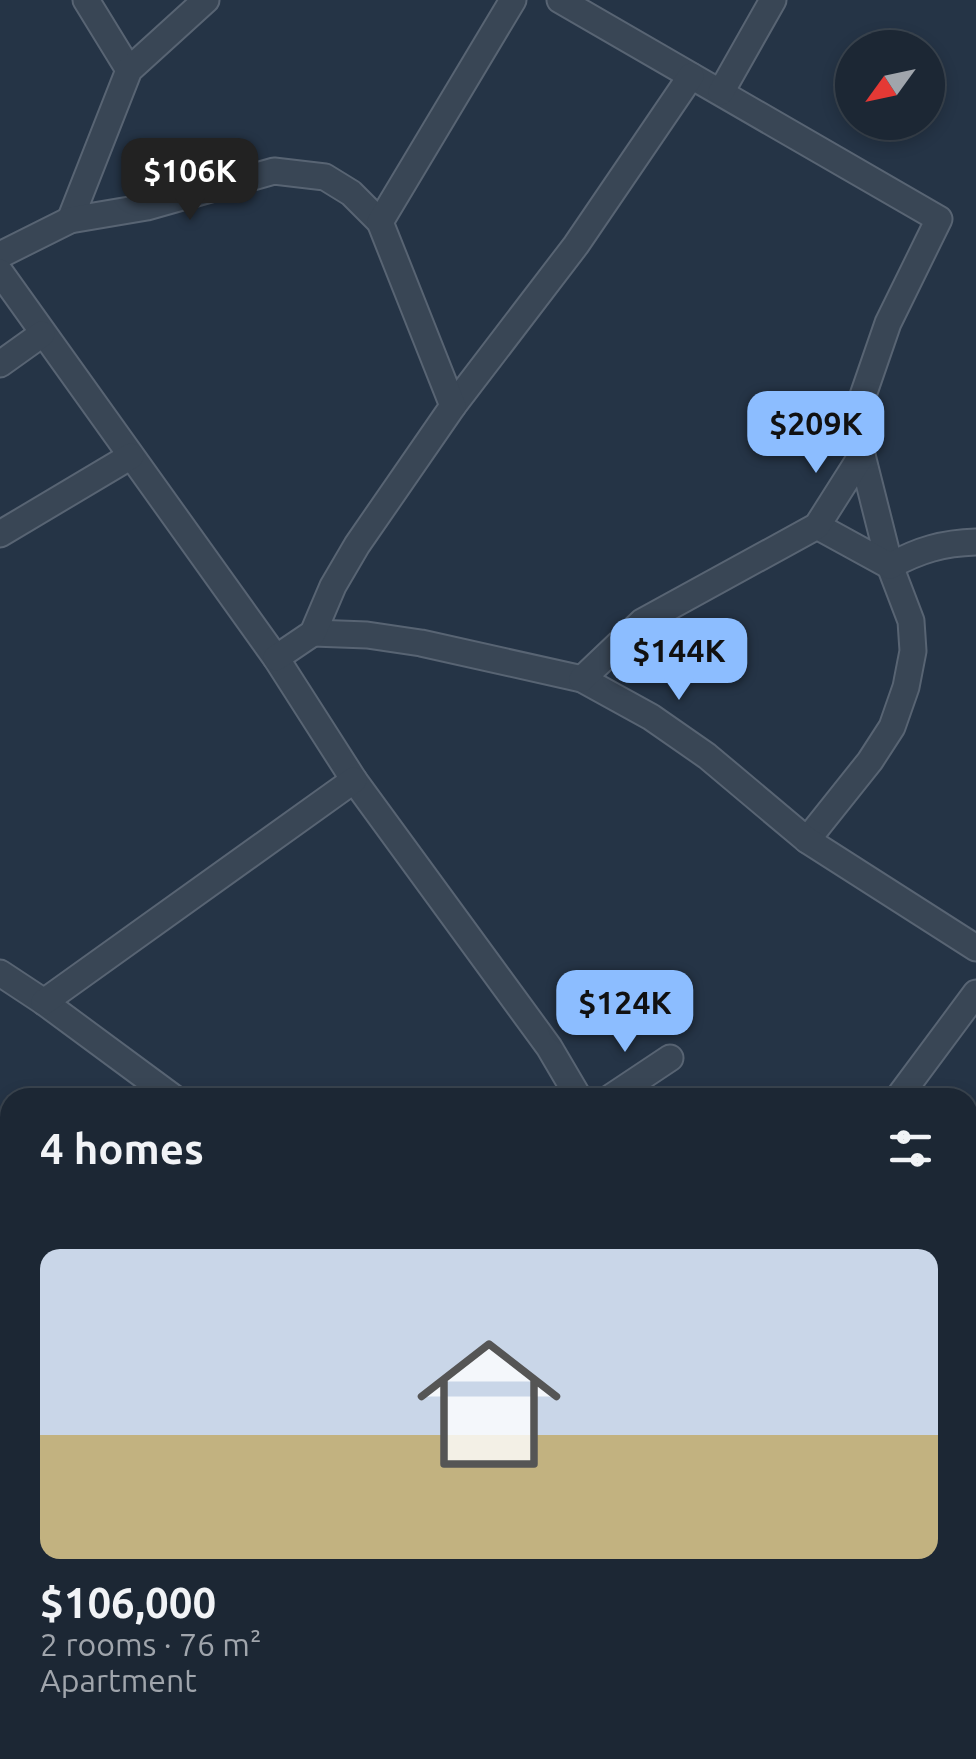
<!DOCTYPE html>
<html lang="en">
<head>
<meta charset="utf-8">
<style>
	:root { --surface:#1c2734; --page:#252f3c; --text:#f1f3f6; --muted:#a0a5ac; --line:#3a444f; --accent:#8cbdff }
	body { margin:0; font-family:Ubuntu,sans-serif; background:var(--page); color:var(--text); height:100vh; display:flex; flex-direction:column; font-size:38px; white-space:nowrap }
	* { box-sizing:border-box; margin:0 }
	p { font-size:32px; color:var(--muted) }
	.icon { flex:none; width:55px; height:55px; fill:none; stroke:currentColor; stroke-width:2; stroke-linecap:round; stroke-linejoin:round }
	.map { position:relative; flex:1; overflow:hidden }
	.panel { position:absolute; left:0px; top:1088px; width:978px; height:672px; display:flex; flex-direction:column; background:var(--surface); border-radius:30px 30px 0 0; box-shadow:0 5px 15px #0003,0 0 0 2px var(--line) }
	.panel>* { flex:none }
	.needle { width:65px; rotate:237deg }
	.tools { position:absolute; left:835px; top:30px; display:grid; gap:20px }
	.tools a { display:grid; place-items:center; width:110px; height:110px; border-radius:50%; background:var(--surface); box-shadow:0 5px 15px #0003,0 0 0 2px var(--line); font-size:50px }
	.price { position:absolute; translate:-50% -85px; padding:0 22px; border-radius:20px; background:var(--accent); color:#111; font-size:32px; line-height:65px; filter:drop-shadow(0 2px 5px #0008) }
	.price::after { content:''; position:absolute; left:50%; top:60px; width:30px; height:22px; margin-left:-15px; background:inherit; clip-path:polygon(0 0,100% 0,50% 100%) }
	.price.selected { background:#222; color:#fff }
	ul { padding:0; list-style:none }
	li { display:grid; align-content:center; gap:20px; height:530px; padding:0 40px }
	li span { display:grid; place-items:center; height:310px; border-radius:20px; color:#555 }
	li>.icon { margin-inline-start:auto }
	span .icon { width:180px; height:180px; fill:#fffc; stroke-width:1 }
	li b { font-size:42px }
	h2 { display:flex; justify-content:space-between; align-items:center; height:120px; padding:0 40px; font-size:42px }
	.map>svg:first-child { display:block }
</style>
</head>
<body>
<div class="map">
<svg width="976" height="1759" viewBox="0 0 976 1759">
	<rect width="100%" height="100%" fill="#253446"/>
	<g fill="none" stroke-linecap="round" stroke-linejoin="round">
		<g stroke="#586473" stroke-width="29">
			<g id="street">
				<polyline points="86,0 129,70"/>
				<polyline points="560,0 939,219 888,323 859,407 862,455 890,566 911,621 913,651 906,687 892,727 870,761 807,840"/>
				<polyline points="721,92 773,0"/>
				<polyline points="70,220 129,70 206,0"/>
				<polyline points="0,255 70,220 147,207 274,171 325,177 351,193 380,222"/>
				<polyline points="0,272 276,658 354,780 549,1047 579,1098"/>
				<polyline points="0,364 42,334"/>
				<polyline points="453,406 576,245 691,76"/>
				<path d="M817,526L890,566C919,550 943,543 976,542"/>
				<polyline points="0,534 131,456"/>
				<polyline points="313,633 367,635 421,643 582,679 651,717 707,756 807,840 976,948"/>
				<polyline points="276,658 313,633 333,586 357,545 453,406 380,222 513,0"/>
				<polyline points="582,679 642,622 817,526 862,455"/>
				<polyline points="0,973 44,1002 174,1098"/>
				<polyline points="44,1002 354,780"/>
				<polyline points="610,1098 670,1058"/>
				<polyline points="898,1098 976,993"/>
				<polyline points="0,1245 10,1252"/>
				<polyline points="968,1467 976,1455"/>
				<polyline points="0,1514 10,1520"/>
				<polyline points="0,1572 10,1557"/>
				<polyline points="371,1750 386,1759"/>
				<polyline points="150,1759 156,1750"/>
			</g>
		</g>
		<g stroke="#586473" stroke-width="41">
			<g id="secondary">
				<polyline points="968,1643 976,1649"/>
				<polyline points="436,1759 456,1750"/>
			</g>
		</g>
		<g stroke="#434f5f" stroke-width="44">
			<g id="primary">
				<polyline points="968,1606 976,1592"/>
				<polyline points="871,1759 877,1750"/>
			</g>
		</g>
		<use href="#street" stroke="#394655" stroke-width="25"/>
		<use href="#secondary" stroke="#475569" stroke-width="38"/>
		<use href="#primary" stroke="#576575" stroke-width="40"/>
	</g>
</svg>
<div class="tools">
<a><svg class="needle" viewBox="-14 -14 28 28"><path d="M0-13l5 13h-10z" fill="#e53935"/><path d="M0 13l5-13h-10z" fill="#a0a5ac"/></svg></a>
</div>
<b class="price selected" style="left:190px;top:223px">$106K</b>
<b class="price" style="left:816px;top:476px">$209K</b>
<b class="price" style="left:679px;top:703px">$144K</b>
<b class="price" style="left:625px;top:1055px">$124K</b>
<section class="panel">
<h2>4 homes<svg class="icon" aria-label="filters" viewBox="0 0 24 24"><path d="M4 7h16M4 17h16"/><circle cx="9" cy="7" r="2"/><circle cx="15" cy="17" r="2"/></svg></h2>
<ul>
<li><span style="background:linear-gradient(#c9d6e8 60%,#c2b280 0)"><svg class="icon" aria-label="home" viewBox="0 0 24 24"><path d="M3 11l9-7 9 7M6 9v11h12V9"/></svg></span><div><b>$106,000</b><p>2 rooms · 76 m²</p><p>Apartment</p></div></li>
</ul>
</section>
</div>
</body>
</html>
